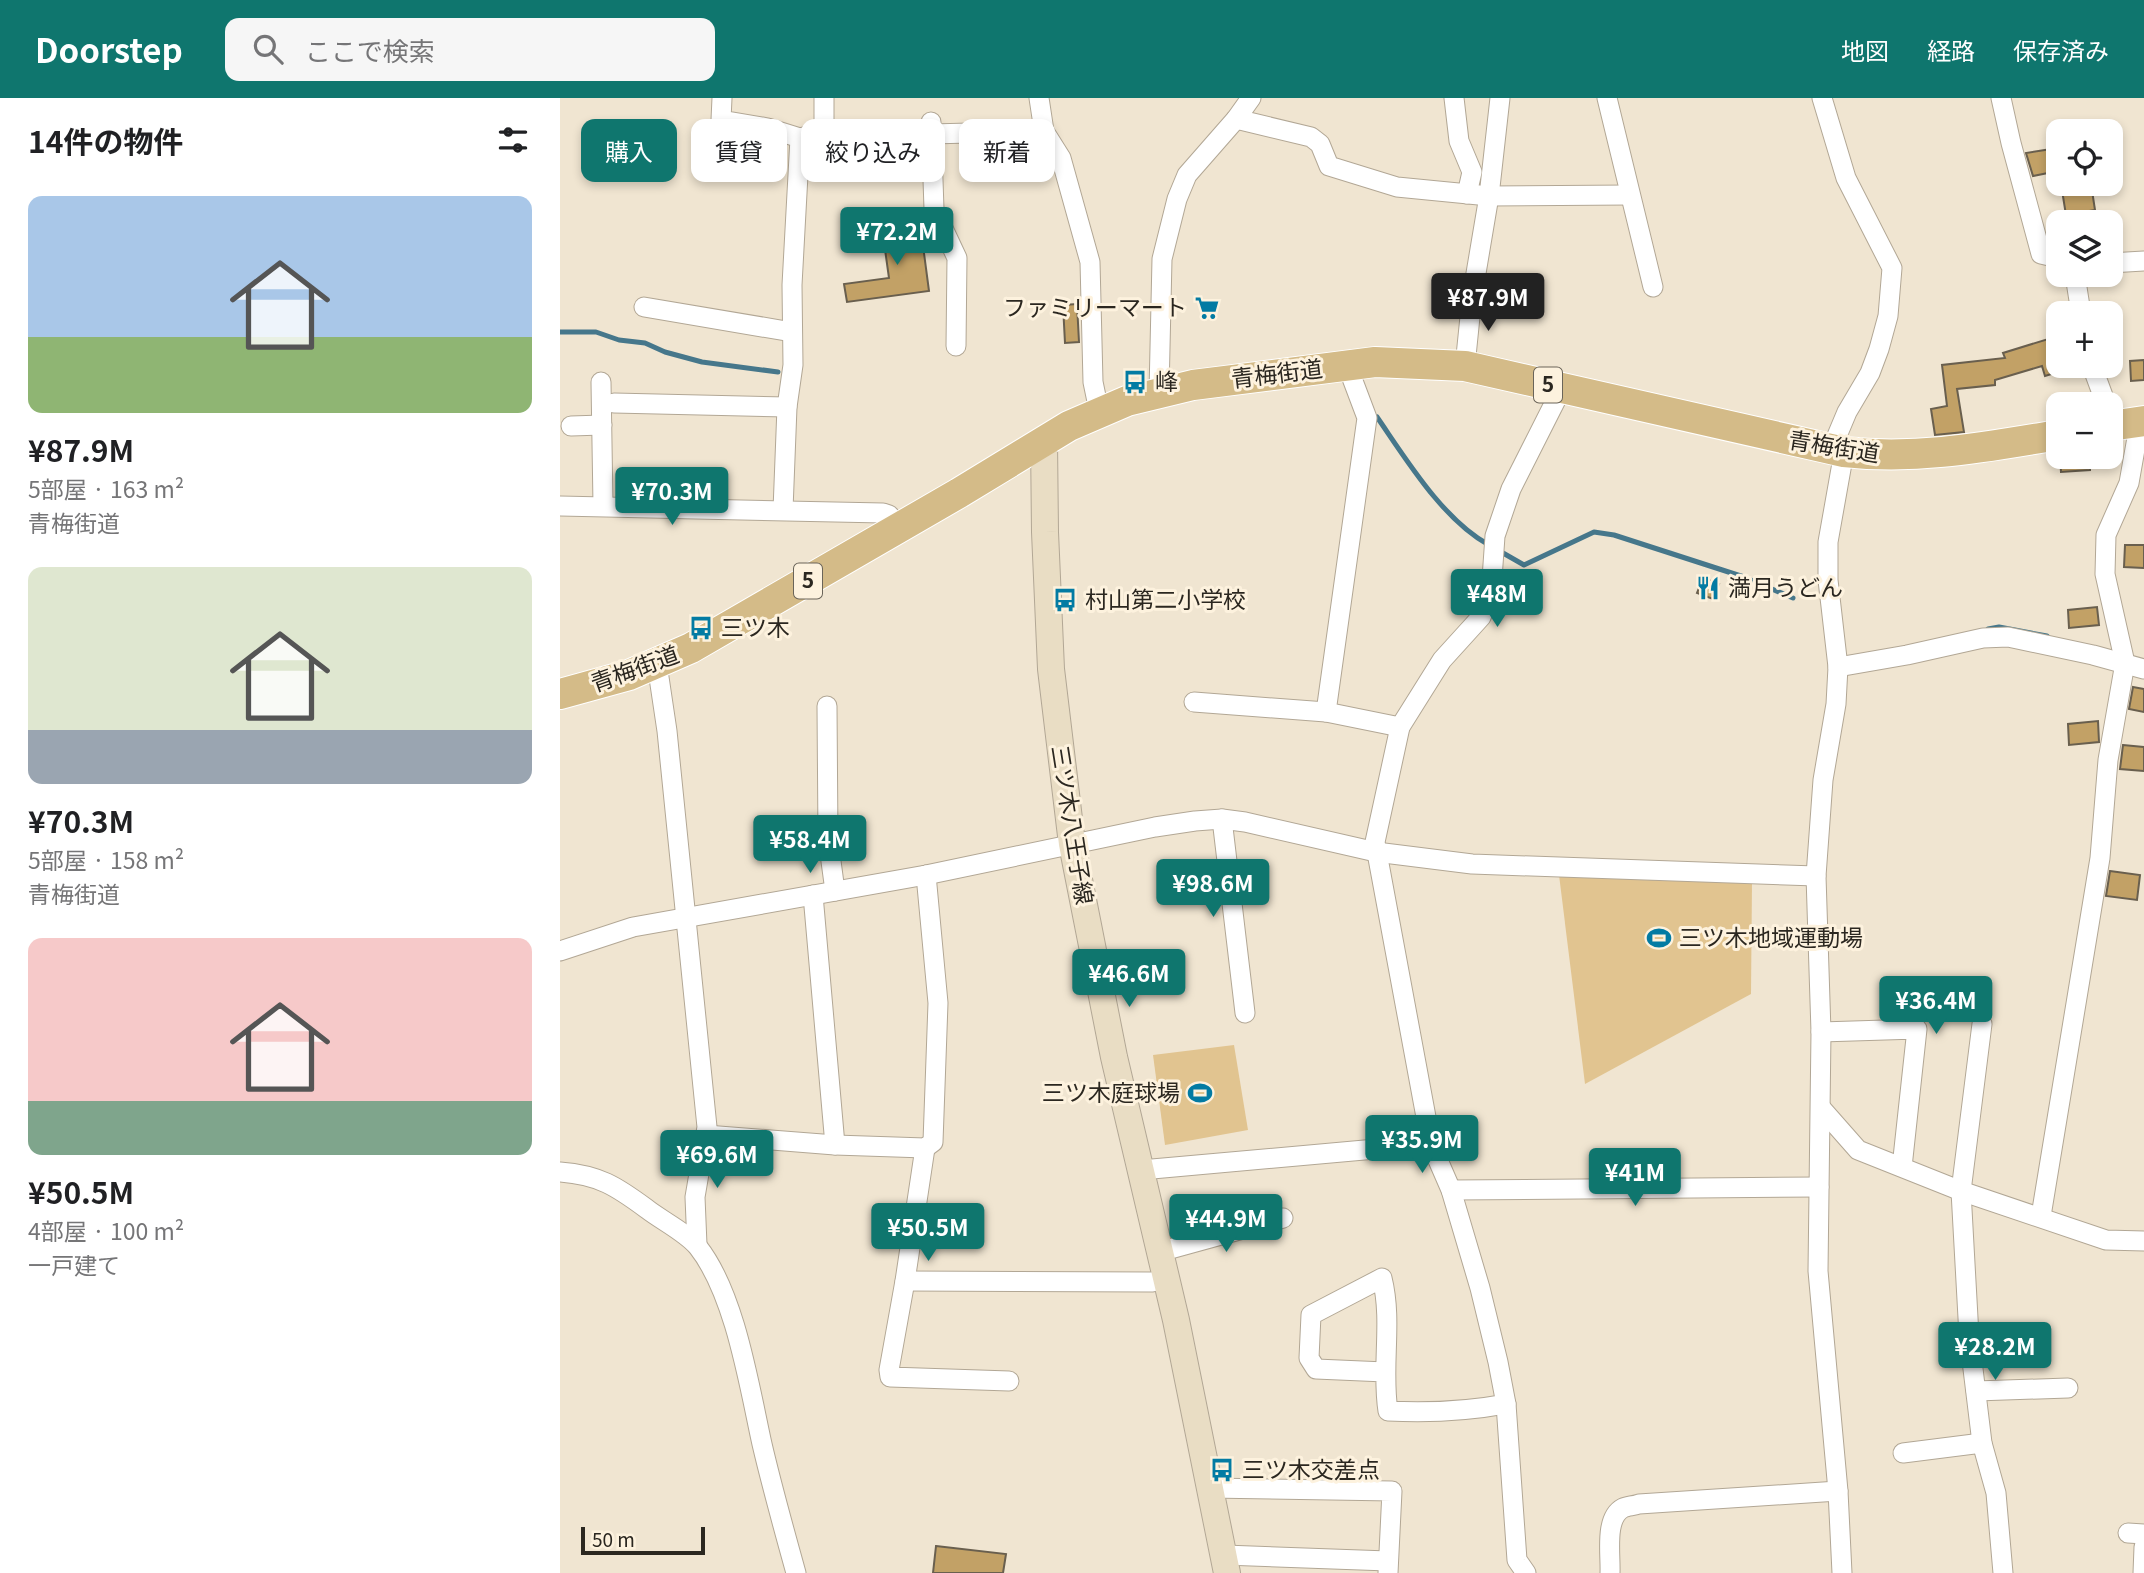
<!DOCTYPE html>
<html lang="ja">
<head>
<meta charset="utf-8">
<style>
	:root { --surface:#fff; --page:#f6f6f6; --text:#202124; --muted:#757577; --accent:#0f766e }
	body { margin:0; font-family:Georgia,"Noto Sans JP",serif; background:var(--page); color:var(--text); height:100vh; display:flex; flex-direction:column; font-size:26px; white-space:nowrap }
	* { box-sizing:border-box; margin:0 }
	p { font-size:23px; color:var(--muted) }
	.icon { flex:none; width:38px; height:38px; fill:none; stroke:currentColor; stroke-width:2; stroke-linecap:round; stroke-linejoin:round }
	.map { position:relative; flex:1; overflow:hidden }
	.drawer { display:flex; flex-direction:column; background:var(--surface); width:560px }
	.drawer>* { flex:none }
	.hud { position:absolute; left:21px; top:21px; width:665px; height:63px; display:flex; gap:14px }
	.tools { position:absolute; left:1486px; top:21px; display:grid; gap:14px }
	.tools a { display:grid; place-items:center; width:77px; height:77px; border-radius:14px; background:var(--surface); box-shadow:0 4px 10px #0003; font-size:35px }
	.scale { position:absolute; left:21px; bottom:18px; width:124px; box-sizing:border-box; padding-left:7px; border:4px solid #2b2720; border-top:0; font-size:19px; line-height:24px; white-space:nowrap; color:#2b2720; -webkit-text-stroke:5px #fdf2de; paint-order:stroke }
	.price { position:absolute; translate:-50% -60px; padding:0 16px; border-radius:7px; background:var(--accent); color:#fff; font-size:23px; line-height:46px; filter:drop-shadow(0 2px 4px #0008) }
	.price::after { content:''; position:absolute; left:50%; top:42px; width:21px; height:16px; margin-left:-10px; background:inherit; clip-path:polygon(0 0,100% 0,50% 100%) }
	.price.active { background:#222; color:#fff }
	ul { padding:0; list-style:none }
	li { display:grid; align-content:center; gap:14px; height:371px; padding:0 28px }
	li span { display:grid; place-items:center; height:217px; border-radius:14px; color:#555 }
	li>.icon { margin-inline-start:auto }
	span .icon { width:126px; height:126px; fill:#fffc; stroke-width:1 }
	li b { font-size:30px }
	h2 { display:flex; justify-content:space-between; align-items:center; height:84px; padding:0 28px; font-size:30px }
	.pill { padding:0 24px; border-radius:14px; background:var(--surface); box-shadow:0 4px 10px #0003; font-size:24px; line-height:63px }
	.pill.active { background:var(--accent); color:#fff }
	header { display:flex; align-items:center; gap:42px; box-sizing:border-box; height:98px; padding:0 35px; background:var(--accent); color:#fff }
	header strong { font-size:33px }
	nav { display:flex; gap:38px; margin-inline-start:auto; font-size:24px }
	.search { width:490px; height:63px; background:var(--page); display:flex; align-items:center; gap:18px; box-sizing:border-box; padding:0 24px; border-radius:14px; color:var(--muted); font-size:26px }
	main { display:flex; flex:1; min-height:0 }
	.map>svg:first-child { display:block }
</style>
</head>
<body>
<header>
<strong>Doorstep</strong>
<div class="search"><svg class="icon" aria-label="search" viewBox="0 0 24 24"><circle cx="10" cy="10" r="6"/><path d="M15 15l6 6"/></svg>ここで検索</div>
<nav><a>地図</a><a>経路</a><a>保存済み</a></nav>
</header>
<main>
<section class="drawer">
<h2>14件の物件<svg class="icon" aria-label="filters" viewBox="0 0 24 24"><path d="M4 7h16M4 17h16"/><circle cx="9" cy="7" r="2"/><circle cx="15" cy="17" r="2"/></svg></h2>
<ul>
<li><span style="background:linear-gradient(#a9c7e8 65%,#8fb573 0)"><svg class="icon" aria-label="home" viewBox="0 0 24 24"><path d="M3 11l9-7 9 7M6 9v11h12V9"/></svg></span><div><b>¥87.9M</b><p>5部屋 · 163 m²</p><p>青梅街道</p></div></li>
<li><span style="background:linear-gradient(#dfe7d0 75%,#9aa5b1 0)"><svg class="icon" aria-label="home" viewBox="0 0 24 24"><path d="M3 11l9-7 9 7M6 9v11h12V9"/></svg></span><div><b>¥70.3M</b><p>5部屋 · 158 m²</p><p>青梅街道</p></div></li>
<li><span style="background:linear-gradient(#f6c9c9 75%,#7fa58c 0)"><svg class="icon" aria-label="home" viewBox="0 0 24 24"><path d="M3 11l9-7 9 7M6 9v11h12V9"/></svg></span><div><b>¥50.5M</b><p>4部屋 · 100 m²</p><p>一戸建て</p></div></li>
</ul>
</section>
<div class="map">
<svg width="1584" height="1475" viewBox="0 0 1584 1475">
	<rect width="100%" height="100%" fill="#f0e5d1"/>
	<g fill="#e1c490">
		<polygon points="999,777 1192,784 1191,896 1025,986"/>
		<polygon points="674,947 688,1032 605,1047 593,957"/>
	</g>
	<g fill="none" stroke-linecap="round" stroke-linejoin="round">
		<g stroke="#46778b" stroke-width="5">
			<polyline points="0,234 36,234 59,242 85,245 105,254 142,264 218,274"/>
			<path d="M817,319C846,361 883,422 929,447"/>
			<polyline points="943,455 964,467 1034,434 1054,437 1184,479 1233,500"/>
			<polyline points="1428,531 1439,529 1487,538"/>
		</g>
	</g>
	<g fill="#c2a166" stroke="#695f4e" stroke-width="2">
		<polygon points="1498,50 1498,73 1473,78 1466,55"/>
		<polygon points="1501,86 1531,86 1535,112 1506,117"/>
		<polygon points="360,125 369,193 287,204 284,186 329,180 322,130"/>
		<polygon points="517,206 519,244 505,245 503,207"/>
		<polygon points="1498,238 1498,274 1485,278 1482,268 1435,282 1435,287 1397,291 1404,334 1375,337 1371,311 1387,308 1382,267 1445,260 1443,255"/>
		<polygon points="1584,262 1584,282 1571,283 1570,263"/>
		<polygon points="1500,359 1555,359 1555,365 1530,370 1530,372 1501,374"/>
		<polygon points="1565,447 1584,447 1584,470 1564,469"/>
		<polygon points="1143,480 1159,486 1153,501 1137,495"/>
		<polygon points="1537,509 1539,527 1509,530 1508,512"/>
		<polygon points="1573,589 1584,591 1584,614 1569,611"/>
		<polygon points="1538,623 1539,644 1509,647 1508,626"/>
		<polygon points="1563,647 1584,649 1584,673 1560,671"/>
		<polygon points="1550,773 1580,777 1577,802 1546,798"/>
		<polygon points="376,1448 446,1456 443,1475 373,1475"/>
	</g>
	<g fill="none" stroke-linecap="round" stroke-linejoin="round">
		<g stroke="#b2a795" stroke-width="21">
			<g id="minor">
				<polyline points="162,0 161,22 208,30 240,40 264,34 264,0"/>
				<polyline points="479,0 484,33 501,60 530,164 533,284 539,313"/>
				<polyline points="894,0 899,43 912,74 907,96"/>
				<polyline points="1047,0 1093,189"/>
				<polyline points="1262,0 1286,80 1332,170 1328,218 1319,251 1310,275 1287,314 1271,352"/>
				<polyline points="1441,0 1451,45 1481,156 1498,160"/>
				<polyline points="676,21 751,39 760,46 769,68 837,89 929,98 1070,97"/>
				<polyline points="371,24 374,111 397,160 396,248"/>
				<polyline points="371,36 484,33"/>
				<polyline points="330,64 372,62"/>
				<polyline points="1550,165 1584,163"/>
				<polyline points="1515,177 1521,215"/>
				<polyline points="84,209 232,234"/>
				<polyline points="905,268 912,199 929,98 940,0"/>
				<polyline points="1532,268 1546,306"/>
				<polyline points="41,284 43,407"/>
				<polyline points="599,294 602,161 617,101 627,77 676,21 691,0"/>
				<polyline points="54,305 227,309"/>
				<polyline points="11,328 42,327"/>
				<polyline points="0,408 323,415 329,417 339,430"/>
				<polyline points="223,412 227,309 233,267 232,187 240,40"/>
				<polyline points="97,566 107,633 147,1029 135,1099 137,1147"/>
				<polyline points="1278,569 1347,557 1423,540 1448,539 1533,557 1584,571"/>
				<polyline points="634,604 766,614 840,629"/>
				<polyline points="267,608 268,741 275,793"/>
				<polyline points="766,614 807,320 787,267"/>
				<polyline points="662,721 685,915"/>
				<polyline points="253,797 275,1047"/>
				<polyline points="0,853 73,829 366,777 595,729 635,723 662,721 685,724 816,754 912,766 1256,778"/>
				<polyline points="1422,926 1401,1093 1409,1238 1422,1345 1436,1395 1443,1475"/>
				<polyline points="1261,934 1357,931 1342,1069"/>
				<polyline points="1261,1010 1298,1052 1401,1093 1546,1142 1584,1143"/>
				<polyline points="146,1037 275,1047 365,1050 373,1044 378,905 366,777"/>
				<polyline points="365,1050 345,1183 329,1272 330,1279 449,1283"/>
				<polyline points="581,1072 871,1046"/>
				<path d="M0,1074C39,1077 56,1088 87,1111C101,1122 127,1135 138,1149C175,1196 189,1287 202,1346C212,1389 224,1432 236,1475"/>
				<polyline points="891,1092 1259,1089"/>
				<polyline points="1481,1118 1540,760 1548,662 1565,565 1545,476 1546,437 1569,385 1580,323"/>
				<polyline points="599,1154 723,1120"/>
				<polyline points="345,1183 592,1184 606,1181"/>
				<path d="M825,1274L756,1271L749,1260L751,1217L822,1180C833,1224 821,1269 828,1313C867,1315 908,1313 946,1306"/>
				<polyline points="1416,1293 1508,1290"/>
				<polyline points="1343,1355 1422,1345"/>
				<polyline points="649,1390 832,1393 828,1475"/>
				<polyline points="1568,1435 1584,1436"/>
				<polyline points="664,1457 828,1463"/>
				<polyline points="966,1475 957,1462 946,1306 938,1264 920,1190 891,1092 871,1046 815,744 840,629 882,562 921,519 931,495 935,438 951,391 1002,290"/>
				<path d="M1050,1475C1051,1457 1044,1420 1063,1410C1067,1408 1074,1408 1079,1406L1278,1393"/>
				<polyline points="1282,1475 1278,1393 1258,1173 1261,934 1256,778 1263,682 1276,606 1278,569 1268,482 1268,444 1284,354"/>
				<polyline points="1583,1475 1584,1449"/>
			</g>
		</g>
		<g stroke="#b2a795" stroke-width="28">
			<polyline id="secondary" points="484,343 485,434 491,571 512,746 554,959 616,1222 667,1475"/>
		</g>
		<g stroke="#fff" stroke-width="32">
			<g id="primary">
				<polyline points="1550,328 1584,323"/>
				<path d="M0,596L69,577L131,550L399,395L509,328L567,303L633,287L815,264L905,268L1284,354C1359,362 1425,349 1498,337"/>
			</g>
		</g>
		<use href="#minor" stroke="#fff" stroke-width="19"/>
		<use href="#secondary" stroke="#e9ddc4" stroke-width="26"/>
		<use href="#primary" stroke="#d4bb88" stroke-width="30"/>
	</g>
	<defs>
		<g id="supermarket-bare" transform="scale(1.89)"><path d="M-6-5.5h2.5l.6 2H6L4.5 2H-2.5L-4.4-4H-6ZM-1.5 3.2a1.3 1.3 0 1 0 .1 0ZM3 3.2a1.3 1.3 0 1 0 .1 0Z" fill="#037ba3" stroke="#fdf2de" stroke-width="2.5" paint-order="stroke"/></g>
		<g id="bus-bare" transform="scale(1.89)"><path d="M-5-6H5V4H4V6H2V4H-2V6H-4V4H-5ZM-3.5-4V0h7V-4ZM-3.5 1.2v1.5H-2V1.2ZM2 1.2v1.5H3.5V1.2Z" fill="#037ba3" stroke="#fdf2de" stroke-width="2.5" paint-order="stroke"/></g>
		<g id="restaurant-bare" transform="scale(1.89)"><path d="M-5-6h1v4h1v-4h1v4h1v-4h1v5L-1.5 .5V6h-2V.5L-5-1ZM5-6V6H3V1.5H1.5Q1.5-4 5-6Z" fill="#037ba3" stroke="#fdf2de" stroke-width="2.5" paint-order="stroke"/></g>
		<g id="stadium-bare" transform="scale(1.89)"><path d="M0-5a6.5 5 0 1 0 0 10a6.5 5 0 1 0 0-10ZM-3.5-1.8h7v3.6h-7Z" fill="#037ba3" stroke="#fdf2de" stroke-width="2.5" paint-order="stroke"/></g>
	</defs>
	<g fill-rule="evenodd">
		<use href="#supermarket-bare" x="647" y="210"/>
		<use href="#bus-bare" x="575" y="284"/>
		<use href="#restaurant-bare" x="1148" y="490"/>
		<use href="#bus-bare" x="505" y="502"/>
		<use href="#bus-bare" x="141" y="530"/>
		<use href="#stadium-bare" x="1099" y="840"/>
		<use href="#stadium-bare" x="640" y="995"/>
		<use href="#bus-bare" x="662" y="1372"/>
	</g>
	<g text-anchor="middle" stroke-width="6" stroke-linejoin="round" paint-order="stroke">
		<g fill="#fdf2de" stroke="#6a6459" stroke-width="2">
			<rect x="974" y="269.5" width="28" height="35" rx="5"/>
			<rect x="234" y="465.5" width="28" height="35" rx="5"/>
		</g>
		<g font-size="21" font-weight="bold" fill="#2b2720">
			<text x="988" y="294">5</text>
			<text x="248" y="490">5</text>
		</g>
		<g font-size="23" fill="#2b2720" stroke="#fdf2de" text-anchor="start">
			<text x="627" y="218" text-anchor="end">ファミリーマート</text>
			<text x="595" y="292">峰</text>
			<text x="1168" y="498">満月うどん</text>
			<text x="525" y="510">村山第二小学校</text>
			<text x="161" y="538">三ツ木</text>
			<text x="1119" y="848">三ツ木地域運動場</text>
			<text x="620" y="1003" text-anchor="end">三ツ木庭球場</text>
			<text x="682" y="1380">三ツ木交差点</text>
		</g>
		<g font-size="23" fill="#2b2720" stroke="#fdf2de">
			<text transform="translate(717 276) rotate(-7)" y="8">青梅街道</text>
			<text transform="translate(1274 349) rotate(9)" y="8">青梅街道</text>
			<text transform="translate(75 571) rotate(-20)" y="8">青梅街道</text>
			<text transform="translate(512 727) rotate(81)" y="8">三ツ木八王子線</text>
		</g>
	</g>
</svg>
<div class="tools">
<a><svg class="icon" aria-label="locate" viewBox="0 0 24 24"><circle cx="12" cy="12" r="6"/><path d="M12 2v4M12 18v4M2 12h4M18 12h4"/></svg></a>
<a><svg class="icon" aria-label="layers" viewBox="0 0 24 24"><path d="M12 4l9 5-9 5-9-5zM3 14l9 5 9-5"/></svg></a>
<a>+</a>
<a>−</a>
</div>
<div class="scale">50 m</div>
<b class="price" style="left:337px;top:169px">¥72.2M</b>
<b class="price active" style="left:928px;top:235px">¥87.9M</b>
<b class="price" style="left:112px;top:429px">¥70.3M</b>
<b class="price" style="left:937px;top:531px">¥48M</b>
<b class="price" style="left:250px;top:777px">¥58.4M</b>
<b class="price" style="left:653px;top:821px">¥98.6M</b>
<b class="price" style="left:569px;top:911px">¥46.6M</b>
<b class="price" style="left:1376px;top:938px">¥36.4M</b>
<b class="price" style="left:862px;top:1077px">¥35.9M</b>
<b class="price" style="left:157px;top:1092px">¥69.6M</b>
<b class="price" style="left:1075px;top:1110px">¥41M</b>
<b class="price" style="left:666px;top:1156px">¥44.9M</b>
<b class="price" style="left:368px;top:1165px">¥50.5M</b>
<b class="price" style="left:1435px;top:1284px">¥28.2M</b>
<div class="hud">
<a class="pill active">購入</a>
<a class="pill">賃貸</a>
<a class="pill">絞り込み</a>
<a class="pill">新着</a>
</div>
</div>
</main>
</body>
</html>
